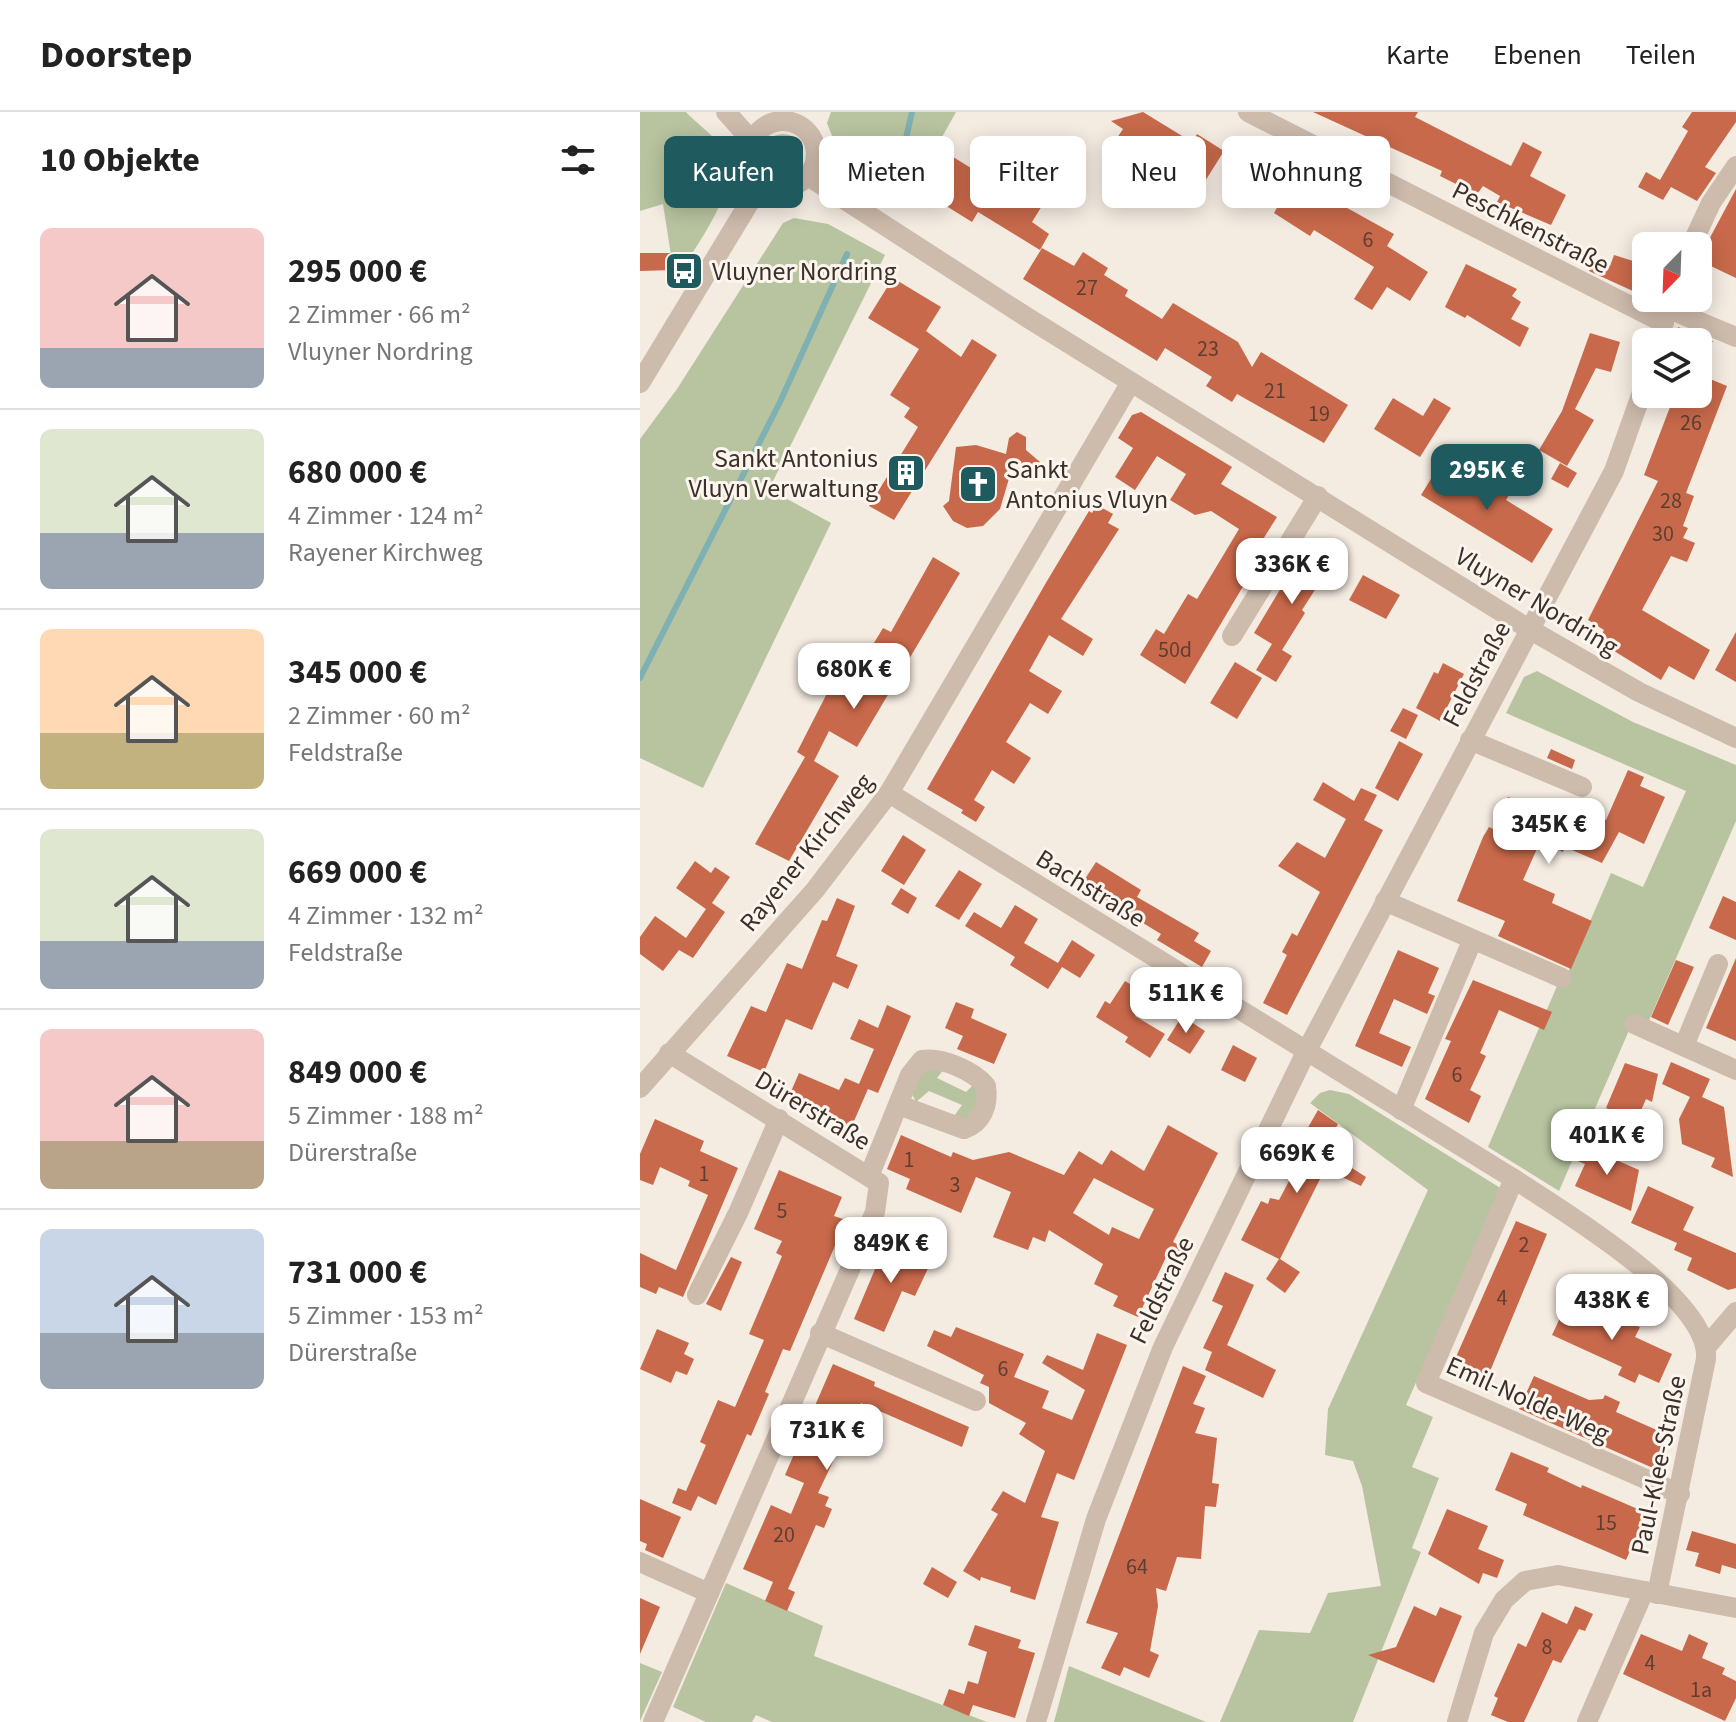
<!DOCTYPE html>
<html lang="de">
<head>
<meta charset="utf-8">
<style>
	:root { --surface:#fff; --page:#f6f6f6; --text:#222; --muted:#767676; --line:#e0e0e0; --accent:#1f5a5e }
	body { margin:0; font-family:"Source Sans 3",sans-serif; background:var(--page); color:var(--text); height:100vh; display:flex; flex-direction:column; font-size:30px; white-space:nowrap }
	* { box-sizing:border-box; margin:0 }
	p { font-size:26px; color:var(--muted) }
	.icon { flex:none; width:44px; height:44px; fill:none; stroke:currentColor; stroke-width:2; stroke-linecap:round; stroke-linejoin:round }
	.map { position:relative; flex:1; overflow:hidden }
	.side { display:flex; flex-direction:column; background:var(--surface); width:640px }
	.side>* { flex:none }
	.guide { position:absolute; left:24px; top:24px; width:760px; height:72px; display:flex; gap:16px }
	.needle { width:52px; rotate:203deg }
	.tools { position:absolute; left:992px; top:120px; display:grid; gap:16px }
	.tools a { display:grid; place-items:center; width:80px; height:80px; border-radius:12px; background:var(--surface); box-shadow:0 4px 20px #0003; font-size:40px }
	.price { position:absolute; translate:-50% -68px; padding:0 18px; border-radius:16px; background:#fff; color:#222; font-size:26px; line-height:52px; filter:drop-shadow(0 2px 4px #0008) }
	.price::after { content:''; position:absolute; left:50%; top:48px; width:24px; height:18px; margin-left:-12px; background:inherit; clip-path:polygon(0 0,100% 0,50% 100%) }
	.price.active { background:var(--accent); color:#fff }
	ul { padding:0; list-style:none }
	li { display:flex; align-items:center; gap:24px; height:200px; padding:0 40px }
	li+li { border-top:2px solid var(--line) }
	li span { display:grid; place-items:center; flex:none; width:224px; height:160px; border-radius:12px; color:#555 }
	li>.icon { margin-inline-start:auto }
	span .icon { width:96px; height:96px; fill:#fffc; stroke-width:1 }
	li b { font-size:34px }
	h2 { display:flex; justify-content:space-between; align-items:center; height:96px; padding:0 40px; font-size:34px }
	.chip { padding:0 28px; border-radius:12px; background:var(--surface); box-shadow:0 4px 20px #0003; font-size:28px; line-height:72px }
	.chip.active { background:var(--accent); color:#fff }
	header { display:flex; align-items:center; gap:48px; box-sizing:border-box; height:112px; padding:0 40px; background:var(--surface); border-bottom:2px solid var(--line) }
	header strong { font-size:38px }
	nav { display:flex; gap:44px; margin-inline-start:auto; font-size:28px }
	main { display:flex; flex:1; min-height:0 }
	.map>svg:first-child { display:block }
</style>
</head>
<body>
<header>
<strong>Doorstep</strong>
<nav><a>Karte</a><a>Ebenen</a><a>Teilen</a></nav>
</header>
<main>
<section class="side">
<h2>10 Objekte<svg class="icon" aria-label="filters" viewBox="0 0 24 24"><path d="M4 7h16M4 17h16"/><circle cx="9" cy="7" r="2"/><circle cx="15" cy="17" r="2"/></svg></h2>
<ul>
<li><span style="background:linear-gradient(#f6c9c9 75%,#9aa5b1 0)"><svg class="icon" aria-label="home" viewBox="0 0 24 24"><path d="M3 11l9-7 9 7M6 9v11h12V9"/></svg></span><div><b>295 000 €</b><p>2 Zimmer · 66 m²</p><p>Vluyner Nordring</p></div></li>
<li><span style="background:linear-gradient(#dfe7d0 65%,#9aa5b1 0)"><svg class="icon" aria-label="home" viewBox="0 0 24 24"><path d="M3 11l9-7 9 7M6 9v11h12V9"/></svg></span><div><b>680 000 €</b><p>4 Zimmer · 124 m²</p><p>Rayener Kirchweg</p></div></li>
<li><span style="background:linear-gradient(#ffd9b3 65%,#c2b280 0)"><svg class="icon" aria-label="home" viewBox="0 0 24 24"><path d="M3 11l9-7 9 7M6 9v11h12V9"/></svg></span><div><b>345 000 €</b><p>2 Zimmer · 60 m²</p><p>Feldstraße</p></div></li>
<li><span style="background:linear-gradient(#dfe7d0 70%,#9aa5b1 0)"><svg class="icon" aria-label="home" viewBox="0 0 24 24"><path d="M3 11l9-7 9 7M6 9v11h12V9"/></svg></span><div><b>669 000 €</b><p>4 Zimmer · 132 m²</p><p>Feldstraße</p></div></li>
<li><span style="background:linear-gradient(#f6c9c9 70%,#b9a48a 0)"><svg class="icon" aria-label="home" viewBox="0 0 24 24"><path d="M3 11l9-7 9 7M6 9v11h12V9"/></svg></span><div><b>849 000 €</b><p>5 Zimmer · 188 m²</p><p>Dürerstraße</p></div></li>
<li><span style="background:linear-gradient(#c9d6e8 65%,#9aa5b1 0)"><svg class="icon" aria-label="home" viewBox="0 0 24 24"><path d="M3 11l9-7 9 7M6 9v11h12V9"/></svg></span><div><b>731 000 €</b><p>5 Zimmer · 153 m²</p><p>Dürerstraße</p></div></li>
</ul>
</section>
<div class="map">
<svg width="1096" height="1610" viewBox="0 0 1096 1610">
	<rect width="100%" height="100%" fill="#f4ebe1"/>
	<g fill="#b8c4a0">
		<path d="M0,0H46C59,14 81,28 88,46C100,77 51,141 35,169L23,92L0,99Z"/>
		<path d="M191,0H316L263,95C225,68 203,56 187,11Z"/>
		<circle cx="143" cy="42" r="20"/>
		<polygon points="154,106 188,112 245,143 129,377 191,411 63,676 0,646 0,327 37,277 143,111"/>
		<polygon points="897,559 993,610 1096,653 1096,709 1007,913 994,907 919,1079 848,1035 917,874 929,858 971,761 1003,775 1046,679 866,601 884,565"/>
		<polygon points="281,956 305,956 297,966 326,980 336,970 342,987 326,1007 312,1007 322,993 289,979 276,990 272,982"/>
		<polygon points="690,978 709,982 862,1077 766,1293 793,1305 772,1355 799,1366 772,1436 781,1440 713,1610 580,1610 619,1518 670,1521 688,1481 741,1474 722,1374 713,1349 685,1343 688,1297 788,1078 670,991 680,981"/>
		<polygon points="86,1471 183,1514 174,1544 347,1610 132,1610 116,1603 112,1610 66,1610 33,1595"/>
		<polygon points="0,1551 22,1560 0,1609"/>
		<polygon points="429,1554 566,1610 414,1610"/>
	</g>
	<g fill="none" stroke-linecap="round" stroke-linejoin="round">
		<g stroke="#7fb0b2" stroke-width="6">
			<polyline points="252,59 264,35 272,0"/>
			<polyline points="0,566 140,290 207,142"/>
		</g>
	</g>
	<g fill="#c8694b" fill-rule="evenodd">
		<polygon points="503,0 552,30 557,22 584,39 562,74 535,56 532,62 496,41 488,43 477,26 483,17 471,9"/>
		<polygon points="673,0 778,0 775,5 871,54 883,30 902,40 890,64 926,83 911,113 857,90 860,84 843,74 838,81 818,73 800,64 802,59"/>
		<polygon points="1052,0 1096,0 1096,10 1065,55 1076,61 1057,89 1031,75 1023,88 998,75 1006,60 1020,68 1048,19 1042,15"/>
		<polygon points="305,40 373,82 378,73 405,89 392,110 409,122 400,138 338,100 332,110 282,79"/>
		<polygon points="646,62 754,122 747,134 788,160 770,189 747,175 732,198 714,187 734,155 674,118 670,124 634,101 643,85 635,80"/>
		<polygon points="1096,77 1096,166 1058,148"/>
		<polygon points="402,136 434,154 443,140 468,156 464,163 488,178 485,184 522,207 533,191 598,230 612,255 621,240 708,293 684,331 597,282 592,290 566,274 572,265 525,236 517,249 383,167"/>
		<polygon points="0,141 33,141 34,158 0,159"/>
		<polygon points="974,143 1006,153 1006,185 949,159 955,147 970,154"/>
		<polygon points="826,152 877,177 872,184 881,190 871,207 889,216 880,235 827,203 825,206 805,195"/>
		<polygon points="253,166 301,195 286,219 321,245 332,227 357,243 254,408 229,394 278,315 264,305 270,296 250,283 279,237 228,206"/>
		<polygon points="1038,215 1074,230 1033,230"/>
		<polygon points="950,221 980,230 971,260 956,256 935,297 954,308 927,354 899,338 922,299"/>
		<polygon points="1058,262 1087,274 1046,381 1054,384 1043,414 1048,416 1043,426 1055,431 1047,450 1031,444 1002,498 1070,538 1054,568 1029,554 1021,568 958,529 964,518 948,508 1018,369 1004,363 1035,282 1058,282"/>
		<polygon points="753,286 783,304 794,286 811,296 780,345 734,317"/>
		<polygon points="501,300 592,355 581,372 637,405 601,462 608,466 545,572 500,543 516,517 524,522 548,482 557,487 599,417 571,399 555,403 530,388 546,362 517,344 495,378 475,365 493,336 478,326 492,303"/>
		<polygon points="377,320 386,325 386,338 400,350 397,362 390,366 370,363 360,397 343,414 327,416 313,409 303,394 309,389 316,335 336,333 366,342 369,326"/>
		<polygon points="802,349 849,378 852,373 869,383 866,388 913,417 892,451 781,383"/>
		<polygon points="920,351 937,361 928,376 911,367"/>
		<polygon points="457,393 473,402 468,411 479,417 421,507 453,527 443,544 409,523 389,559 422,579 408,602 390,591 366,630 391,646 374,672 352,658 334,688 345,695 336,710 321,701 323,698 287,677 407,469 449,399 452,401"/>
		<polygon points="671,426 698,442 662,498 665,501 642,538 652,544 636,570 616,558 632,532 614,521"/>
		<polygon points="293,445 320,461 217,635 189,619 174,649 199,664 149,749 115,732 165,645 157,640 200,556 214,564 243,516 251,520"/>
		<polygon points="723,463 760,483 746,507 709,488"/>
		<polygon points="1096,520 1096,570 1075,558"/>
		<polygon points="595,550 622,566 597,607 570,591"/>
		<polygon points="803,551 824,562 800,609 776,596 794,560 798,562"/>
		<polygon points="763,596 778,603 766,627 750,619"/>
		<polygon points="759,629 783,642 758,689 735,676"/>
		<polygon points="911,637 935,648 932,657 907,646"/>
		<polygon points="988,658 1004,665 1000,674 1025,685 1004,732 979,720 962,751 925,735 923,740 900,730 883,768 915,782 912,791 952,809 931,857 858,824 865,809 817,789 843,725 849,715 853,717 868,685 911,701 917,688 966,708"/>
		<polygon points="683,670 714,689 721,676 737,683 724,708 743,718 647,903 623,891 647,843 642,840 652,821 657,824 680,780 638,754 657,730 685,746 706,707 673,688"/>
		<polygon points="263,723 286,738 264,773 241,759"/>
		<polygon points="55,749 71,761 75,755 90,765 72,791 85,800 53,846 39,838 23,859 0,842 0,825 15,804 46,826 66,797 36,776"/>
		<polygon points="456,750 501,778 497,785 559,821 554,829 571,839 562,855 517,828 521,822 441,773"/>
		<polygon points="319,758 342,772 319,808 295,794"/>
		<polygon points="261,776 277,786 268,802 251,792"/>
		<polygon points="1083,784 1096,790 1096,828 1069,816"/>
		<polygon points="197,786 215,794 196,844 218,853 208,877 193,870 172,918 146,907 124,960 87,944 111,894 126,900 147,851 162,857 182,808 187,809"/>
		<polygon points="375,793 398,807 384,831 418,851 432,828 455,843 440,866 422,855 408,877 370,853 375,845 325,814 334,800 361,816"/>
		<polygon points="758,838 799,856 788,881 795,884 787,902 754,887 739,921 771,935 762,955 715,934"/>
		<polygon points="1096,846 1096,929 1066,916"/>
		<polygon points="1036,848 1054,855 1028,913 1011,905"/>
		<polygon points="833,868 912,900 904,918 859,898 840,941 846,944 830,978 841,984 829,1011 785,987 811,929 805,927"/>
		<polygon points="485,869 508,883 495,904 525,922 510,946 485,930 488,925 456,905 465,889 470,892"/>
		<polygon points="316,890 334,897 331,906 367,922 354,952 317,937 323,924 305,916"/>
		<polygon points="247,893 271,904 238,981 228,977 211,1016 164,995 166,991 149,984 159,961 199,978 205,966 219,972 234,937 210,927 219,907 238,916"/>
		<polygon points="542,904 565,919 550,942 527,928"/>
		<polygon points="593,933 617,946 605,970 581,958"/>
		<polygon points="1031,950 1070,967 1062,985 1084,995 1093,1065 1071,1055 1075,1046 1042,1032 1039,1007 1050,985 1022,972"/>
		<polygon points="985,951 1018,962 1012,990 1006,987 996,1010 966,996"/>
		<polygon points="678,998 698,1012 686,1035 701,1042 698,1047 726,1065 721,1074 685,1057 640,1147 660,1160 645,1181 626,1167 639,1147 601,1128 621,1089 628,1092 630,1086 639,1088 659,1050 644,1042 658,1015 666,1019"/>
		<polygon points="15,1007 64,1029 60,1039 98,1056 43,1185 19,1175 16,1182 0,1175 0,1141 36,1158 68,1083 48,1074 50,1069 20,1055 13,1073 0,1068 0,1042"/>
		<path d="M528,1013L578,1041L533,1130L553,1140L527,1143L498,1205L473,1194L478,1184L454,1172L463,1152L409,1118L405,1130L393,1125L388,1138L353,1125L371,1080L336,1065L321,1101L266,1077L270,1067L247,1057L261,1023L311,1045L313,1040L333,1048L369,1040L424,1063L439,1039L462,1053L471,1038L504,1059ZM454,1066L514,1097L499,1127L472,1115L469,1123L433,1101Z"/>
		<polygon points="940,1032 999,1058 991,1099 935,1074 945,1052 933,1047"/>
		<polygon points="139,1058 202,1085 194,1104 206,1108 150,1239 143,1237 125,1280 129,1282 111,1324 107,1322 76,1393 58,1384 51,1399 32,1391 38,1376 46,1379 66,1333 60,1330 78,1288 95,1295 124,1228 109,1222 142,1144 136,1141 142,1129 114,1117"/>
		<polygon points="1008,1074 1054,1095 1043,1118 1096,1141 1096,1176 1088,1178 1047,1158 1052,1146 1034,1138 1037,1131 991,1111"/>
		<polygon points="876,1109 907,1122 846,1269 840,1266 836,1275 818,1267 823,1258 812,1254"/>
		<polygon points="246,1131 291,1150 275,1184 262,1179 244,1220 214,1207"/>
		<polygon points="91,1145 102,1150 81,1199 66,1192"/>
		<polygon points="585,1160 614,1173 587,1233 636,1258 623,1286 565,1258 572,1240 563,1236 583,1194 572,1189"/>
		<polygon points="929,1187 1000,1215 995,1225 1032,1242 1019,1271 999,1262 995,1271 978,1263 982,1255 912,1223"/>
		<polygon points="316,1215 384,1242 374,1265 409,1279 402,1296 432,1308 445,1278 402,1251 407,1243 443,1258 457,1221 487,1233 434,1368 417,1361 401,1405 419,1410 395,1488 370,1480 371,1475 341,1465 340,1469 323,1459 358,1402 351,1398 363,1379 385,1391 405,1339 379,1322 386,1311 349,1291 349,1275 340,1271 344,1263 287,1234 294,1218 311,1225"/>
		<polygon points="17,1217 49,1231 44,1242 54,1247 47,1263 36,1259 31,1271 0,1257"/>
		<polygon points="193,1252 235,1270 234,1274 329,1315 322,1335 221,1291 178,1381 189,1385 185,1394 192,1397 184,1416 176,1413 148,1477 155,1480 147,1499 125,1489 133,1470 103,1457 131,1393 151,1402 164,1371 145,1363"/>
		<polygon points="543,1254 566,1264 553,1292 565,1296 555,1321 577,1326 572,1371 579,1372 576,1395 565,1394 561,1447 537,1445 526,1479 516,1476 518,1494 510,1539 519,1543 509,1566 484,1555 480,1564 461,1556 478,1521 446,1511"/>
		<polygon points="894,1264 949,1288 963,1287 965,1283 980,1290 976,1300 1028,1323 1013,1356 879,1297"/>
		<polygon points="871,1340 909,1356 907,1360 941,1376 942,1373 1007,1401 986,1448 883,1403 887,1392 855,1378"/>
		<polygon points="0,1387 41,1405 23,1446 5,1438 7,1432 0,1429"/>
		<polygon points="807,1397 848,1414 838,1437 864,1448 857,1466 843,1461 839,1472 788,1442"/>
		<polygon points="1052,1419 1096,1432 1096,1457 1082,1453 1080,1462 1055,1454 1059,1441 1046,1438"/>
		<polygon points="292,1455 317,1470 308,1486 283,1472"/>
		<polygon points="0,1486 20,1495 0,1542"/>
		<polygon points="774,1494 796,1504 800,1495 822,1504 794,1571 728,1543 756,1535"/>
		<polygon points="935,1494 953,1502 945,1519 939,1517 921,1551 913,1548 884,1610 868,1610 851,1603 858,1586 854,1584 878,1531 886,1535 902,1500 927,1512"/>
		<polygon points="335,1513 381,1528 378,1536 395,1541 375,1606 333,1593 329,1604 303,1593 309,1577 324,1582 328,1569 338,1572 347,1540 328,1533"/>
		<polygon points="1001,1522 1042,1539 1049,1522 1068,1531 1062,1546 1085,1556 1082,1562 1096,1569 1096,1586 1085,1609 983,1562"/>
	</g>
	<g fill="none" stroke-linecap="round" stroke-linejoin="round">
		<g stroke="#cdbbac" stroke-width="20">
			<polyline points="86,0 112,29"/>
			<polyline points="608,0 1024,211"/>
			<circle cx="143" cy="42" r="33"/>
			<polyline points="168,64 388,206 889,517 999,580 1096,626"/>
			<polyline points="1051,134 1071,91 1096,54"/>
			<polyline points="1029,197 1096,225"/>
			<polyline points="0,271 123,68"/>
			<polyline points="592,524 678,384"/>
			<polyline points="830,628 942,675"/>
			<path d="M249,681L874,1067C921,1098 1071,1187 1066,1247L1017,1482"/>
			<polyline points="745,789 922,866"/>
			<polyline points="994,912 1096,958"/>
			<polyline points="1044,934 1078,852"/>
			<polyline points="0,976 175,778 249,681 491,270"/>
			<polyline points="761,998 832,829"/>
			<path d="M230,1062L270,963L282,948C302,945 334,959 346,974C349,993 342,1011 324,1017L259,993"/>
			<polyline points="874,1067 786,1271 1040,1382"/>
			<polyline points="57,1183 98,1101 139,1007"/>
			<polyline points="180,1221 336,1289"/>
			<polyline points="1067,1234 1096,1200"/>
			<polyline points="0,1450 69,1481"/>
			<polyline points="13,1610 235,1100 239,1071 29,941"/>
			<polyline points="396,1610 456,1407 523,1235 666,940 974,359 1006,269"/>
			<polyline points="817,1610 844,1521 864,1488 885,1469 918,1463 1096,1496"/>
			<polyline points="947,1610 1004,1479"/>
		</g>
	</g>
	<defs>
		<g id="bus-square" transform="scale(2)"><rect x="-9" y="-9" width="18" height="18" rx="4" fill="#1f5a5e" stroke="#fbf5ee"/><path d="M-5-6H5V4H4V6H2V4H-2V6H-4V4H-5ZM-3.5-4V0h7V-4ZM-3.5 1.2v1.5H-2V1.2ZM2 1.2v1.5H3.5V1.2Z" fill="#fff"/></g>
		<g id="building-square" transform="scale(2)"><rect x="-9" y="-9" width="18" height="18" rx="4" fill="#1f5a5e" stroke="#fbf5ee"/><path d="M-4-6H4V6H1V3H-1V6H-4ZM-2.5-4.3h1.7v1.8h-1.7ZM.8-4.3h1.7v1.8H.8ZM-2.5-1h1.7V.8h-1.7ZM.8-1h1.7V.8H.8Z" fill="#fff"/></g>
		<g id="church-square" transform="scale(2)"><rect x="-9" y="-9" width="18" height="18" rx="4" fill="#1f5a5e" stroke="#fbf5ee"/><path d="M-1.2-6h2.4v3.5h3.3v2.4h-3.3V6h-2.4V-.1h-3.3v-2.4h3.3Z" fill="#fff"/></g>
	</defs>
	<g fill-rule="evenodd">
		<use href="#bus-square" x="44" y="159"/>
		<use href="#building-square" x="266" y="361"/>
		<use href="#church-square" x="338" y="372"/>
	</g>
	<g text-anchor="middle" stroke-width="6" stroke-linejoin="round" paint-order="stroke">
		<g font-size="22" fill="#5e3e33">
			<text x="728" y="135">6</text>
			<text x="447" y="183">27</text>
			<text x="568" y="244">23</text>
			<text x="635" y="286">21</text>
			<text x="679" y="309">19</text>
			<text x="1051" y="318">26</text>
			<text x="1031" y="396">28</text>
			<text x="1023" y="429">30</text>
			<text x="535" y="545">50d</text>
			<text x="817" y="970">6</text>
			<text x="269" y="1055">1</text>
			<text x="64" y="1069">1</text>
			<text x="315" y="1080">3</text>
			<text x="142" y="1106">5</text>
			<text x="884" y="1140">2</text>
			<text x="862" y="1193">4</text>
			<text x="363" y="1264">6</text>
			<text x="966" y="1418">15</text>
			<text x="144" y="1430">20</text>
			<text x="497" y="1462">64</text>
			<text x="907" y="1542">8</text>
			<text x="1010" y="1558">4</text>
			<text x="1061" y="1585">1a</text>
		</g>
		<g font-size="26" fill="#3b302b" stroke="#fbf5ee">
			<text transform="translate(891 115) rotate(27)" y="9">Peschkenstraße</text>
			<text transform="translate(897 489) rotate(31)" y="9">Vluyner Nordring</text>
			<text transform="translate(836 562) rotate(-62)" y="9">Feldstraße</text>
			<text transform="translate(166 740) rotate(-51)" y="9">Rayener Kirchweg</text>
			<text transform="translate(451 776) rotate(32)" y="9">Bachstraße</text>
			<text transform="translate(173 998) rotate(31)" y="9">Dürerstraße</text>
			<text transform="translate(521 1178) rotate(-64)" y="9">Feldstraße</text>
			<text transform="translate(888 1287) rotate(24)" y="9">Emil-Nolde-Weg</text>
			<text transform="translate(1018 1353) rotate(-78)" y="9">Paul-Klee-Straße</text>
		</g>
		<g font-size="26" fill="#3b302b" stroke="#fbf5ee" text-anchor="start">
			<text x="72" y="168">Vluyner Nordring</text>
			<text x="238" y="355" text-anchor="end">Sankt Antonius<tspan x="238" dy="30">Vluyn Verwaltung</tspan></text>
			<text x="366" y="366">Sankt<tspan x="366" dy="30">Antonius Vluyn</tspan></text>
		</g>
	</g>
</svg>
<div class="tools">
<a><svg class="needle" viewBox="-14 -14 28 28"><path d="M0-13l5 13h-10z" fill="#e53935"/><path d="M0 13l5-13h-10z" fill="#767676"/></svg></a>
<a><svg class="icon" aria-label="layers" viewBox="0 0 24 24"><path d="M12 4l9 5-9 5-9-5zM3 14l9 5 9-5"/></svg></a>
</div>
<b class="price active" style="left:847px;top:400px">295K €</b>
<b class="price" style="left:652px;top:494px">336K €</b>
<b class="price" style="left:214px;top:599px">680K €</b>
<b class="price" style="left:909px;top:754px">345K €</b>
<b class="price" style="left:546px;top:923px">511K €</b>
<b class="price" style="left:967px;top:1065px">401K €</b>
<b class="price" style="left:657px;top:1083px">669K €</b>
<b class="price" style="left:251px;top:1173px">849K €</b>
<b class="price" style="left:972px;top:1230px">438K €</b>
<b class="price" style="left:187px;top:1360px">731K €</b>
<div class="guide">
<a class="chip active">Kaufen</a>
<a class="chip">Mieten</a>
<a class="chip">Filter</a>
<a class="chip">Neu</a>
<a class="chip">Wohnung</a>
</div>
</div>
</main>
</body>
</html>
